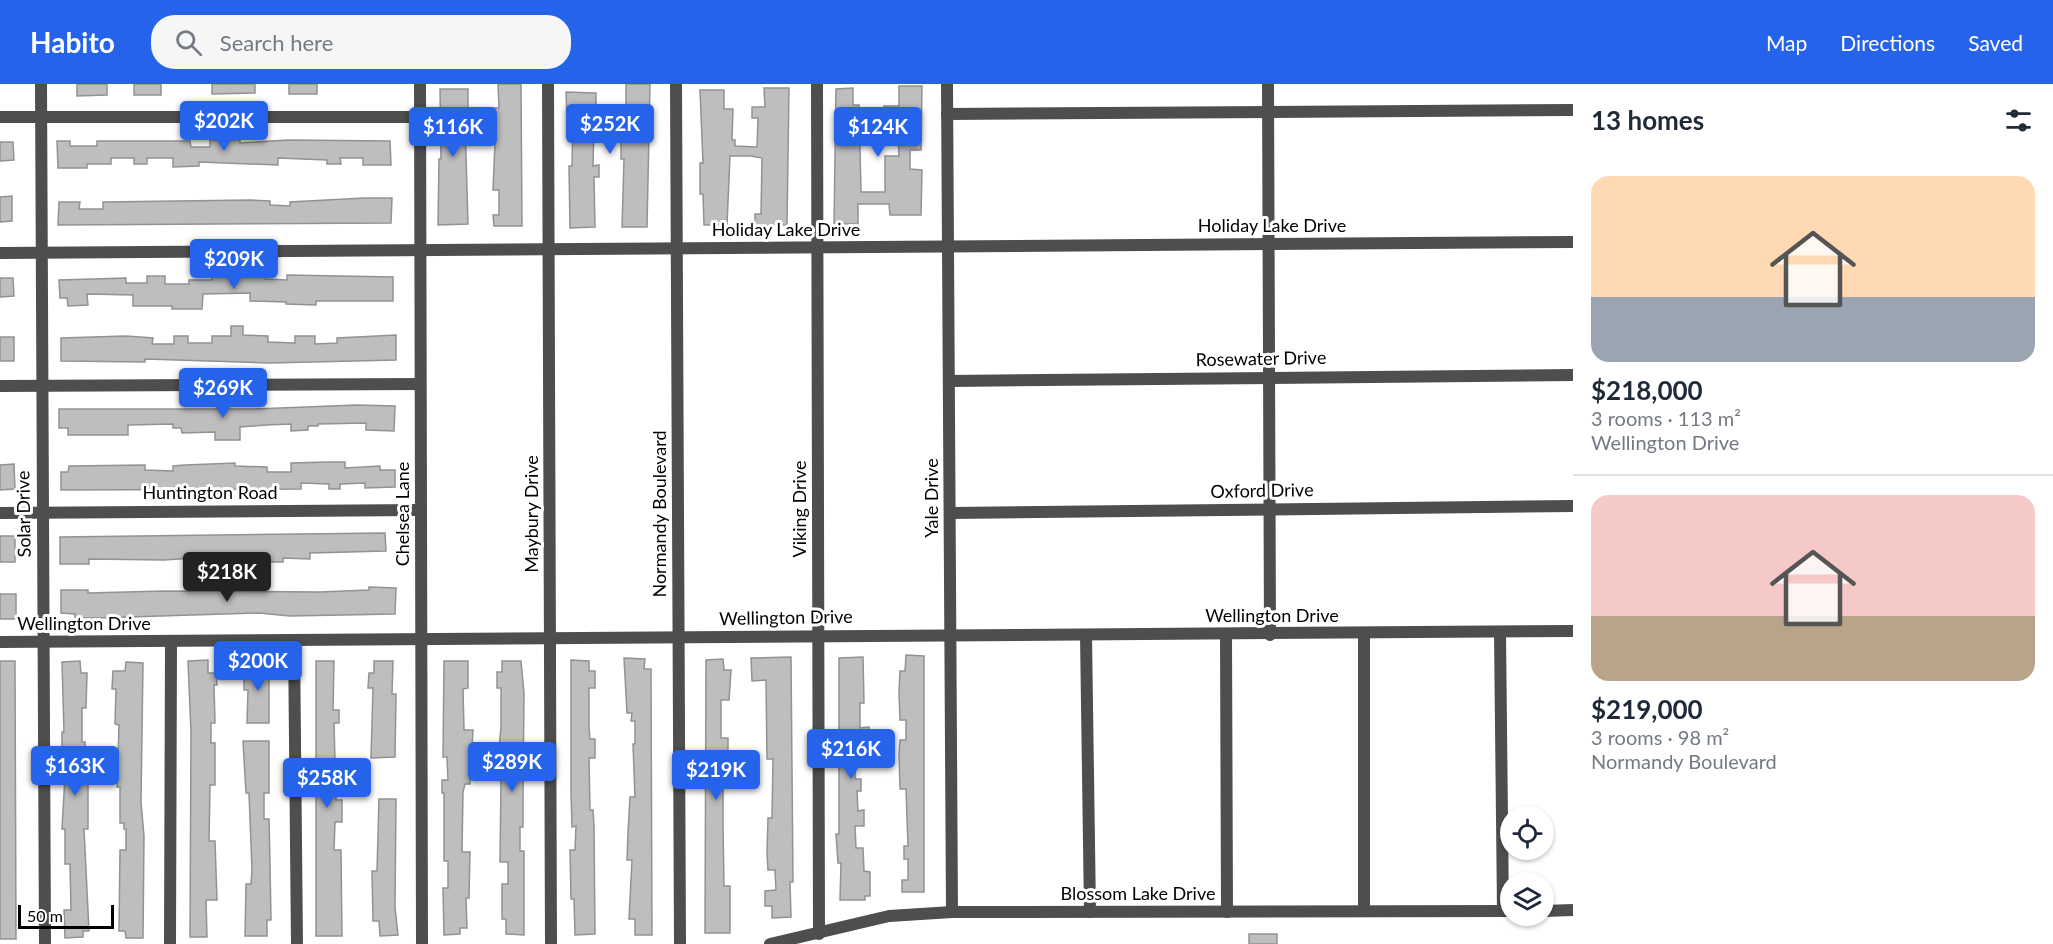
<!DOCTYPE html>
<html lang="en">
<head>
<meta charset="utf-8">
<style>
	:root { --surface:#fff; --page:#f6f6f7; --text:#1f2937; --muted:#747a83; --line:#e0e1e3; --accent:#2563eb }
	body { margin:0; font-family:Lato,sans-serif; background:var(--page); color:var(--text); height:100vh; display:flex; flex-direction:column; font-size:22px; white-space:nowrap }
	* { box-sizing:border-box; margin:0 }
	p { font-size:20px; color:var(--muted) }
	.icon { flex:none; width:33px; height:33px; fill:none; stroke:currentColor; stroke-width:2; stroke-linecap:round; stroke-linejoin:round }
	.map { position:relative; flex:1; overflow:hidden }
	.details { display:flex; flex-direction:column; background:var(--surface); width:480px }
	.details>* { flex:none }
	.buttons { position:absolute; left:1500px; top:722px; display:grid; gap:12px }
	.buttons a { display:grid; place-items:center; width:54px; height:54px; border-radius:50%; background:var(--surface); box-shadow:0 2px 4px #0004; font-size:30px }
	.scale { position:absolute; left:18px; bottom:15px; width:96px; box-sizing:border-box; padding-left:6px; border:3px solid #000; border-top:0; font-size:16px; line-height:21px; white-space:nowrap; color:#000; -webkit-text-stroke:4px #fff; paint-order:stroke }
	.price { position:absolute; translate:-50% -51px; padding:0 14px; border-radius:6px; background:var(--accent); color:#fff; font-size:20px; line-height:39px; filter:drop-shadow(0 2px 3px #0008) }
	.price::after { content:''; position:absolute; left:50%; top:36px; width:18px; height:14px; margin-left:-9px; background:inherit; clip-path:polygon(0 0,100% 0,50% 100%) }
	.price.active { background:#222; color:#fff }
	ul { padding:0; list-style:none }
	li { display:grid; align-content:center; gap:12px; height:318px; padding:0 18px }
	li+li { border-top:2px solid var(--line) }
	li span { display:grid; place-items:center; height:186px; border-radius:18px; color:#555 }
	li>.icon { margin-inline-start:auto }
	span .icon { width:108px; height:108px; fill:#fffc; stroke-width:1 }
	li b { font-size:26px }
	h2 { display:flex; justify-content:space-between; align-items:center; height:72px; padding:0 18px; font-size:26px }
	header { display:flex; align-items:center; gap:36px; box-sizing:border-box; height:84px; padding:0 30px; background:var(--accent); color:#fff }
	header strong { font-size:28px }
	nav { display:flex; gap:33px; margin-inline-start:auto; font-size:21px }
	.search { width:420px; height:54px; background:var(--page); display:flex; align-items:center; gap:15px; box-sizing:border-box; padding:0 21px; border-radius:24px; color:var(--muted); font-size:22px }
	main { display:flex; flex:1; min-height:0 }
	.map>svg:first-child { display:block }
</style>
</head>
<body>
<header>
<strong>Habito</strong>
<div class="search"><svg class="icon" aria-label="search" viewBox="0 0 24 24"><circle cx="10" cy="10" r="6"/><path d="M15 15l6 6"/></svg>Search here</div>
<nav><a>Map</a><a>Directions</a><a>Saved</a></nav>
</header>
<main>
<div class="map">
<svg width="1573" height="860" viewBox="0 0 1573 860">
	<rect width="100%" height="100%" fill="#fff"/>
	<g fill="#bebebe" stroke="#929292" stroke-width="1.5">
		<polygon points="77,0 107,0 107,11 77,12"/>
		<rect x="134" y="0" width="27" height="11"/>
		<polygon points="212,0 255,0 255,9 212,10"/>
		<rect x="289" y="0" width="28" height="10"/>
		<polygon points="498,0 521,0 522,142 494,142 493,131 499,131 499,106 493,106 496,35 490,35 490,24 499,24"/>
		<polygon points="626,0 650,0 647,143 622,143 624,75 621,75 621,38 594,39 593,82 599,81 599,93 594,93 595,143 570,144 569,82 572,82 573,38 567,38 566,8 596,9 596,24 626,24"/>
		<polygon points="899,2 922,2 921,66 910,66 910,85 922,86 921,131 890,131 889,120 858,120 858,140 834,140 836,5 853,4 853,21 859,21 861,108 885,108 885,72 899,72 898,47 884,47 884,22 899,22"/>
		<polygon points="764,4 789,4 787,141 755,142 755,130 761,130 762,74 751,72 730,72 727,141 704,141 703,110 700,110 700,79 703,79 700,6 724,6 724,25 733,25 732,56 735,56 735,62 757,63 758,34 752,34 752,23 765,23"/>
		<polygon points="440,5 468,5 468,36 465,36 468,140 438,141 439,75 441,75"/>
		<polygon points="210,56 240,56 240,59 288,56 390,57 391,81 363,81 363,74 340,74 341,80 327,80 327,76 278,74 278,81 199,78 199,82 173,83 173,74 147,74 147,80 134,80 134,74 111,74 111,80 87,80 87,84 58,84 57,57 70,57 70,62 97,62 97,57 190,57 191,63 210,63"/>
		<polygon points="0,58 13,58 14,76 0,77"/>
		<polygon points="12,112 12,137 0,138 0,113"/>
		<polygon points="364,114 392,114 391,139 58,141 59,118 80,118 79,125 103,125 103,118 251,116 270,117 270,121 290,122 290,118"/>
		<polygon points="287,191 393,193 393,217 316,217 316,221 286,220 286,218 250,217 250,209 203,210 202,225 172,225 172,222 133,222 133,211 87,210 88,221 68,222 67,214 60,214 59,196 126,194 126,199 147,199 147,192 165,192 165,200 189,200 189,196 212,196 212,193 265,193 265,195 287,196"/>
		<polygon points="0,194 13,194 14,212 0,213"/>
		<polygon points="231,242 243,242 243,251 268,252 268,258 295,259 295,252 315,252 315,260 337,259 337,254 396,251 396,276 270,279 145,275 145,278 61,277 61,254 126,252 153,254 152,260 174,260 174,252 188,252 188,259 212,259 212,252 231,252"/>
		<rect x="0" y="253" width="14" height="24"/>
		<polygon points="357,321 395,322 394,347 366,346 366,339 318,340 318,342 308,342 308,346 291,347 291,340 266,341 240,343 240,356 215,356 215,348 182,349 181,344 173,344 173,340 128,341 128,351 68,351 68,344 59,344 59,325 251,325"/>
		<polygon points="328,378 345,378 345,384 380,382 380,386 395,386 395,403 365,404 365,399 340,400 340,405 329,405 329,400 301,399 301,405 61,406 61,388 68,388 69,382 145,381 145,386 173,387 173,382 185,381 235,379 235,382 267,383 267,388 291,388 291,379"/>
		<polygon points="14,380 15,405 0,406 0,381"/>
		<polygon points="385,449 386,467 310,469 310,475 283,474 283,478 252,478 252,470 164,476 89,475 89,480 60,480 60,453"/>
		<rect x="0" y="452" width="15" height="26"/>
		<polygon points="369,503 396,504 395,530 290,532 259,529 97,534 75,534 75,530 61,529 61,506 88,506 88,509 164,507 320,508 369,506"/>
		<rect x="0" y="510" width="16" height="25"/>
		<polygon points="906,571 924,572 924,808 902,808 902,796 908,796 908,775 904,775 904,762 908,762 906,705 900,705 899,670 900,656 906,656 906,636 900,636 899,609 900,587 905,587"/>
		<polygon points="791,573 793,798 790,798 791,833 772,834 772,822 765,822 765,807 776,806 775,786 768,786 767,769 768,734 772,734 773,675 767,675 766,596 752,597 751,574"/>
		<polygon points="863,573 864,619 860,619 860,644 869,643 869,671 855,672 855,695 861,695 861,707 857,707 858,727 864,726 864,742 855,742 856,764 863,764 864,787 870,788 870,812 865,812 865,816 840,816 841,779 838,779 836,750 839,750 839,574"/>
		<polygon points="624,574 645,575 644,585 651,585 652,851 635,851 635,835 629,835 632,776 627,776 628,749 630,713 635,713 633,660 635,660 635,637 631,637 632,629 627,629"/>
		<polygon points="723,575 724,586 731,586 729,616 721,616 721,654 728,654 728,672 723,672 723,740 724,802 730,802 730,849 705,849 706,576"/>
		<polygon points="208,576 208,589 216,589 217,601 214,601 215,639 211,639 211,659 215,659 215,701 210,701 209,757 215,757 217,816 206,816 207,853 190,853 191,648 188,577"/>
		<polygon points="251,576 269,576 269,639 247,639 248,606 244,606 244,592 251,592"/>
		<polygon points="571,576 589,577 589,587 595,587 595,604 589,604 589,643 590,655 595,655 595,674 589,674 590,726 593,726 594,742 595,850 575,851 574,815 571,815 570,766 575,766 576,742 572,743 571,707"/>
		<polygon points="0,577 15,577 16,855 0,855"/>
		<polygon points="80,577 81,589 87,589 86,624 82,624 82,658 85,658 86,683 88,683 88,745 84,745 89,847 83,847 83,853 65,854 64,826 71,826 70,780 65,780 65,745 62,745 66,674 62,675 62,648 64,648 62,578"/>
		<polygon points="316,577 334,577 333,626 339,626 339,639 334,639 336,716 342,716 342,738 335,738 334,766 341,766 342,852 316,852"/>
		<polygon points="374,577 393,577 392,610 396,610 395,673 371,674 373,604 368,604 369,589 374,589"/>
		<polygon points="444,577 468,577 468,604 463,605 464,646 473,646 470,700 465,700 463,708 462,768 470,768 469,814 466,814 467,844 460,844 460,850 444,851 443,804 448,804 448,777 444,777 444,709 442,709 442,696 448,696 447,673 443,673"/>
		<polygon points="502,577 521,577 524,609 523,716 523,743 520,743 520,767 524,767 524,851 506,850 506,835 502,835 502,800 508,800 508,778 500,778 501,696 496,696 501,643 501,604 497,604 497,588 502,588"/>
		<polygon points="126,578 143,579 141,718 144,752 143,854 126,854 125,847 119,847 120,766 126,766 126,745 124,745 124,739 120,739 120,703 117,703 119,641 115,640 116,605 112,605 113,587 125,587"/>
		<polygon points="243,657 269,657 269,709 264,709 264,735 269,735 270,780 271,836 267,836 267,852 245,852 246,800 251,800 252,786 249,709 246,709"/>
		<polygon points="379,715 396,715 395,823 398,851 380,852 379,837 373,837 372,787 377,787"/>
		<rect x="1249" y="850" width="28" height="10"/>
	</g>
	<g fill="none" stroke-linecap="round" stroke-linejoin="round">
		<g stroke="#4e4e4e" stroke-width="12">
			<polyline points="41,0 45,860"/>
			<polyline points="420,0 422,860"/>
			<polyline points="548,0 551,860"/>
			<polyline points="676,0 680,860"/>
			<polyline points="817,0 819,850"/>
			<polyline points="947,0 952,828"/>
			<polyline points="1268,0 1270,551"/>
			<polyline points="947,30 1573,26"/>
			<polyline points="0,33 420,33"/>
			<polyline points="950,297 1573,291"/>
			<polyline points="0,302 420,300"/>
			<polyline points="0,429 421,426"/>
			<polyline points="951,429 1573,422"/>
			<polyline points="1364,549 1364,827"/>
			<polyline points="1500,549 1503,827"/>
			<polyline points="1226,550 1227,828"/>
			<polyline points="1086,551 1090,828"/>
			<polyline points="294,556 297,860"/>
			<polyline points="0,558 1573,547"/>
			<polyline points="1544,827 1573,826"/>
			<polyline points="170,860 171,557"/>
			<polyline points="770,860 889,832 952,828 1510,827"/>
		</g>
		<polyline stroke="#4e4e4e" stroke-width="12" points="0,169 1573,158"/>
	</g>
	<g text-anchor="middle" stroke-width="6" stroke-linejoin="round" paint-order="stroke">
		<g font-size="18" fill="#000" stroke="#fff">
			<text x="1272" y="148">Holiday Lake Drive</text>
			<text x="786" y="152">Holiday Lake Drive</text>
			<text transform="translate(1261 275) rotate(-1)" y="6">Rosewater Drive</text>
			<text transform="translate(1262 407) rotate(-1)" y="6">Oxford Drive</text>
			<text x="210" y="415">Huntington Road</text>
			<text transform="translate(932 414) rotate(-90)" y="6">Yale Drive</text>
			<text transform="translate(800 425) rotate(-90)" y="6">Viking Drive</text>
			<text transform="translate(24 430) rotate(-91)" y="6">Solar Drive</text>
			<text transform="translate(403 430) rotate(-90)" y="6">Chelsea Lane</text>
			<text transform="translate(532 430) rotate(-90)" y="6">Maybury Drive</text>
			<text transform="translate(660 430) rotate(-90)" y="6">Normandy Boulevard</text>
			<text x="1272" y="538">Wellington Drive</text>
			<text transform="translate(786 534) rotate(-1)" y="6">Wellington Drive</text>
			<text x="84" y="546">Wellington Drive</text>
			<text x="1138" y="816">Blossom Lake Drive</text>
		</g>
	</g>
</svg>
<div class="buttons">
<a><svg class="icon" aria-label="locate" viewBox="0 0 24 24"><circle cx="12" cy="12" r="6"/><path d="M12 2v4M12 18v4M2 12h4M18 12h4"/></svg></a>
<a><svg class="icon" aria-label="layers" viewBox="0 0 24 24"><path d="M12 4l9 5-9 5-9-5zM3 14l9 5 9-5"/></svg></a>
</div>
<div class="scale">50 m</div>
<b class="price" style="left:224px;top:68px">$202K</b>
<b class="price" style="left:610px;top:71px">$252K</b>
<b class="price" style="left:453px;top:74px">$116K</b>
<b class="price" style="left:878px;top:74px">$124K</b>
<b class="price" style="left:234px;top:206px">$209K</b>
<b class="price" style="left:223px;top:335px">$269K</b>
<b class="price active" style="left:227px;top:519px">$218K</b>
<b class="price" style="left:258px;top:608px">$200K</b>
<b class="price" style="left:851px;top:696px">$216K</b>
<b class="price" style="left:512px;top:709px">$289K</b>
<b class="price" style="left:75px;top:713px">$163K</b>
<b class="price" style="left:716px;top:717px">$219K</b>
<b class="price" style="left:327px;top:725px">$258K</b>
</div>
<section class="details">
<h2>13 homes<svg class="icon" aria-label="filters" viewBox="0 0 24 24"><path d="M4 7h16M4 17h16"/><circle cx="9" cy="7" r="2"/><circle cx="15" cy="17" r="2"/></svg></h2>
<ul>
<li><span style="background:linear-gradient(#ffd9b3 65%,#9aa5b1 0)"><svg class="icon" aria-label="home" viewBox="0 0 24 24"><path d="M3 11l9-7 9 7M6 9v11h12V9"/></svg></span><div><b>$218,000</b><p>3 rooms · 113 m²</p><p>Wellington Drive</p></div></li>
<li><span style="background:linear-gradient(#f6c9c9 65%,#b9a48a 0)"><svg class="icon" aria-label="home" viewBox="0 0 24 24"><path d="M3 11l9-7 9 7M6 9v11h12V9"/></svg></span><div><b>$219,000</b><p>3 rooms · 98 m²</p><p>Normandy Boulevard</p></div></li>
</ul>
</section>
</main>
</body>
</html>
